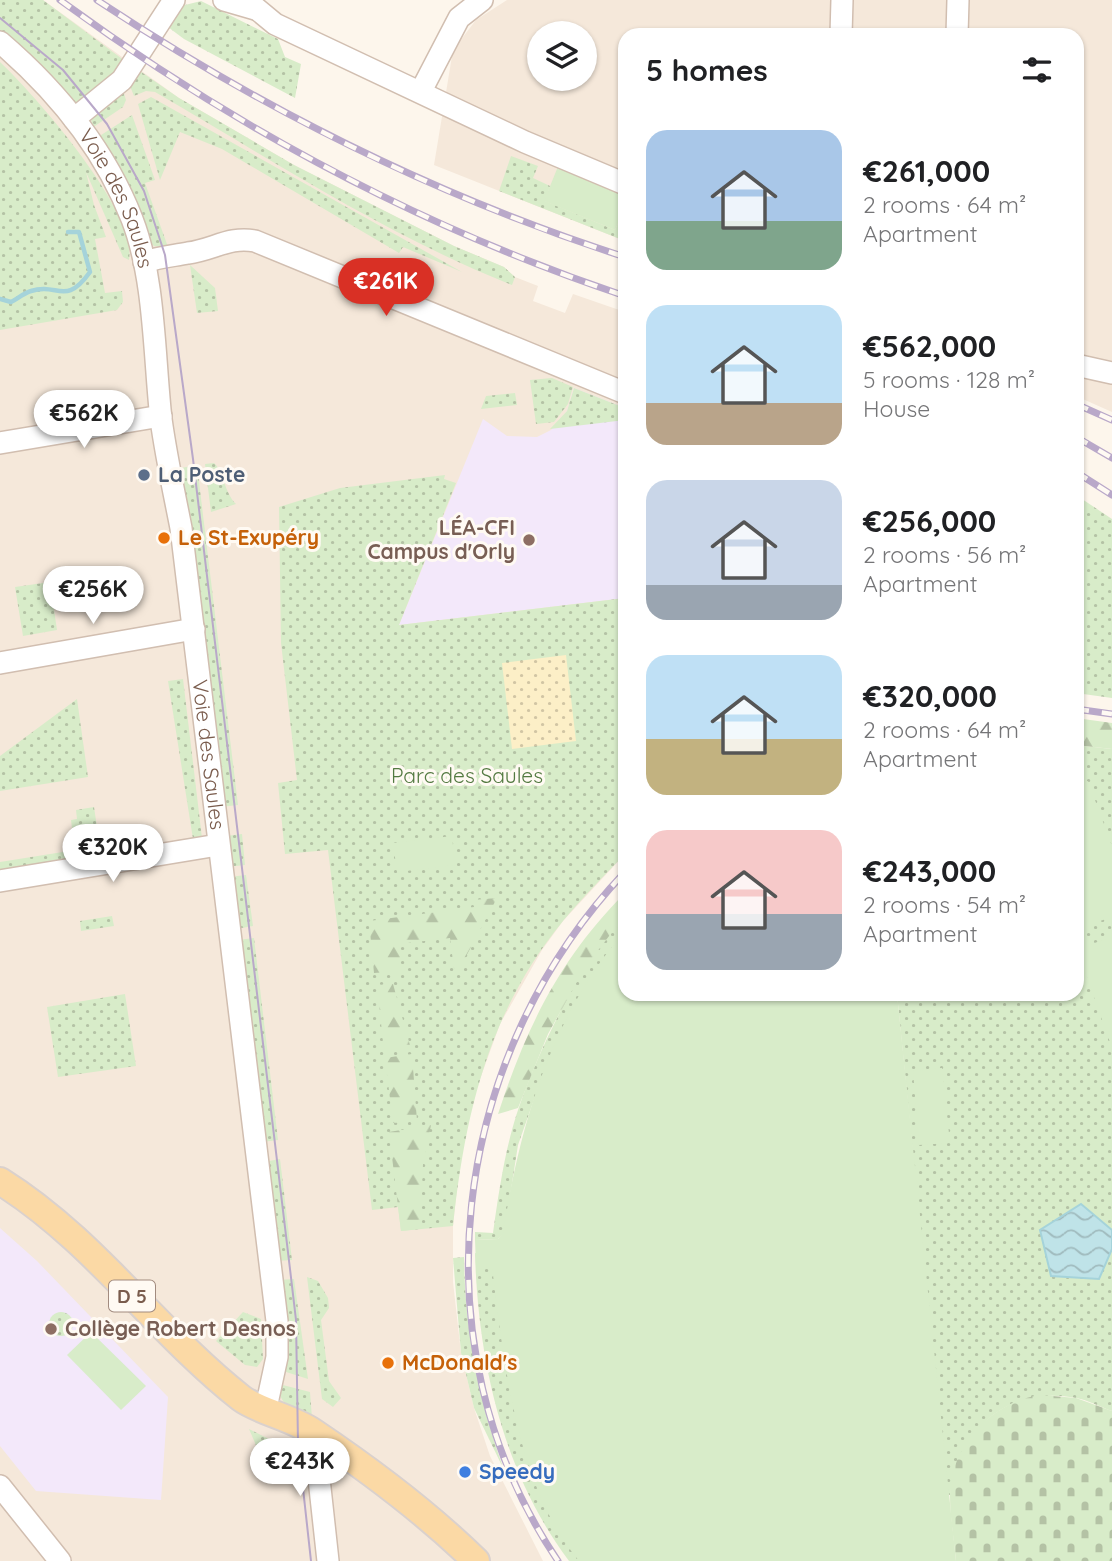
<!DOCTYPE html>
<html lang="en">
<head>
<meta charset="utf-8">
<style>
	:root { --surface:#fff; --page:#f6f6f6; --text:#202124; --muted:#757577; --accent:#d93025 }
	body { margin:0; font-family:Quicksand,sans-serif; background:var(--page); color:var(--text); height:100vh; display:flex; flex-direction:column; font-size:26px; white-space:nowrap }
	* { box-sizing:border-box; margin:0 }
	p { font-size:23px; color:var(--muted) }
	.icon { flex:none; width:38px; height:38px; fill:none; stroke:currentColor; stroke-width:2; stroke-linecap:round; stroke-linejoin:round }
	.map { position:relative; flex:1; overflow:hidden }
	.drawer { position:absolute; left:618px; top:28px; width:466px; height:973px; display:flex; flex-direction:column; background:var(--surface); border-radius:21px; box-shadow:0 2px 5px #0004 }
	.drawer>* { flex:none }
	.tools { position:absolute; left:527px; top:21px; display:grid; gap:14px }
	.tools a { display:grid; place-items:center; width:70px; height:70px; border-radius:50%; background:var(--surface); box-shadow:0 2px 5px #0004; font-size:35px }
	.price { position:absolute; translate:-50% -60px; padding:0 16px; border-radius:24px; background:#fff; color:#222; font-size:23px; line-height:46px; filter:drop-shadow(0 2px 4px #0008) }
	.price::after { content:''; position:absolute; left:50%; top:42px; width:21px; height:16px; margin-left:-10px; background:inherit; clip-path:polygon(0 0,100% 0,50% 100%) }
	.price.on { background:var(--accent); color:#fff }
	ul { padding:0; list-style:none }
	li { display:flex; align-items:center; gap:21px; height:175px; padding:0 28px }
	li span { display:grid; place-items:center; flex:none; width:196px; height:140px; border-radius:21px; color:#555 }
	li>.icon { margin-inline-start:auto }
	span .icon { width:84px; height:84px; fill:#fffc; stroke-width:1 }
	li b { font-size:30px }
	h2 { display:flex; justify-content:space-between; align-items:center; height:84px; padding:0 28px; font-size:30px }
	.map>svg:first-child { display:block }
</style>
</head>
<body>
<div class="map">
<svg width="1112" height="1561" viewBox="0 0 1112 1561">
	<defs>
		<pattern id="grass-dots" width="8" height="8" patternUnits="userSpaceOnUse" patternTransform="scale(1.75)"><rect width="8" height="8" fill="#d8ecc9"/><path d="M2 2h.1M6 6h.1" fill="none" stroke="#b4c2a5" stroke-width="1.8" stroke-linecap="round"/></pattern>
		<pattern id="forest-firs" width="22" height="20" patternUnits="userSpaceOnUse" patternTransform="scale(1.75)"><rect width="22" height="20" fill="#d8ecc9"/><path d="M5 1l3.5 6h-7zM16 11l3.5 6h-7z" fill="#b4c2a5"/></pattern>
		<pattern id="sand-dots" width="8" height="8" patternUnits="userSpaceOnUse" patternTransform="scale(1.75)"><rect width="8" height="8" fill="#fcefc7"/><path d="M2 2h.1M6 6h.1" fill="none" stroke="#d1c5a4" stroke-width="1.8" stroke-linecap="round"/></pattern>
		<pattern id="cemetery-stones" width="16" height="16" patternUnits="userSpaceOnUse" patternTransform="scale(1.75)"><rect width="16" height="16" fill="#d8ecc9"/><path d="M2 7V4a2 2 0 0 1 4 0v3zM10 15v-3a2 2 0 0 1 4 0v3z" fill="#b4c2a5"/></pattern>
		<pattern id="water-waves" width="16" height="10" patternUnits="userSpaceOnUse" patternTransform="scale(1.75)"><rect width="16" height="10" fill="#bfe3e8"/><path d="M0 5q4-4 8 0t8 0" fill="none" stroke="#a0bbbe"/></pattern>
	</defs>
	<rect width="100%" height="100%" fill="#fdf6ec"/>
	<g fill="#f5e8da" fill-rule="evenodd">
		<polygon points="0,0 43,0 179,98 294,165 454,246 504,267 515,277 538,286 533,301 565,313 573,294 625,312 625,854 563,921 542,950 500,1024 472,1101 460,1159 453,1226 453,1282 461,1353 474,1408 490,1456 543,1561 0,1561"/>
		<path d="M507,0H1112V412L1076,396V35H625V241L434,165L453,50L476,20ZM539,33H584V79H539Z"/>
	</g>
	<g fill="#f3e8fa">
		<polygon points="574,388 625,408 625,598 399,625 483,419 507,436 537,437 551,430 567,411"/>
		<polygon points="0,1228 37,1261 168,1397 161,1500 36,1491 0,1446"/>
	</g>
	<g fill="url(#grass-dots)">
		<polygon points="0,0 43,0 129,64 79,103 71,101 0,32"/>
		<polygon points="201,1 278,39 285,57 301,64 295,98 184,39 168,27 181,6"/>
		<path d="M0,62C35,95 138,212 129,260L123,257L86,172L94,205L106,237L95,239L105,293L122,291L123,302L117,310L0,330Z"/>
		<path d="M137,69L179,98L294,165L454,246L504,267L515,277L512,285C386,235 272,160 155,92L146,91L134,96L130,86L136,78Z"/>
		<polygon points="122,87 126,100 123,107 92,128 91,116"/>
		<polygon points="151,97 462,272 403,247 399,253 222,149 180,132 160,180 138,104"/>
		<polygon points="132,115 155,180 145,183 168,247 154,246 148,241 98,137"/>
		<polygon points="511,156 538,166 533,178 550,186 545,201 615,230 625,207 625,241 499,191"/>
		<polygon points="190,265 215,288 218,311 197,313"/>
		<polygon points="552,378 573,387 568,404 554,422 536,424 530,380"/>
		<polygon points="574,388 625,408 625,420 550,429 567,411"/>
		<polygon points="515,393 517,405 481,409 486,396"/>
		<path d="M214,463C224,472 224,492 236,504L211,512L205,464Z"/>
		<polygon points="197,465 238,805 220,807 176,469"/>
		<path d="M445,475L444,479L456,483L399,625L625,598V854C604,876 582,898 563,921C489,1011 465,1113 453,1226L401,1231L398,1207L372,1210L328,850L285,854L278,783L297,780L281,643L279,507L340,488Z"/>
		<polygon points="1076,495 1112,519 1112,698 1076,693"/>
		<polygon points="50,582 57,630 23,636 15,587"/>
		<polygon points="183,679 202,838 193,839 168,681"/>
		<polygon points="77,699 88,777 0,791 0,756"/>
		<path d="M1076,745L1112,749V1411C1100,1407 1088,1400 1076,1398C1007,1385 959,1429 950,1495L947,1494L897,994H1076Z"/>
		<polygon points="94,807 101,854 0,870 0,862 94,847 91,826 72,828 71,820 77,819 76,810"/>
		<polygon points="242,834 245,865 227,867 226,836"/>
		<polygon points="246,875 253,926 236,929 229,877"/>
		<path d="M625,893V931L584,989L543,1074L518,1145L504,1234L498,1239L475,1240V1232L493,1233C499,1191 505,1148 519,1107C545,1032 586,963 625,893Z"/>
		<polygon points="112,916 114,926 81,931 80,921"/>
		<polygon points="254,938 278,1140 262,1142 238,940"/>
		<polygon points="125,994 136,1066 58,1077 47,1007"/>
		<polygon points="280,1159 292,1260 276,1261 264,1162"/>
		<path d="M475,1253L493,1257L589,1561H569C503,1473 478,1362 475,1253Z"/>
		<path d="M464,1257C465,1332 479,1399 504,1470L474,1408L461,1353L453,1258Z"/>
		<polygon points="307,1277 318,1281 328,1298 329,1308 321,1320 329,1381 341,1398 333,1407 322,1399"/>
		<polygon points="294,1279 308,1379 283,1371 278,1280"/>
		<polygon points="243,1312 261,1319 263,1359 257,1367 245,1365 216,1341"/>
		<circle cx="61" cy="1324" r="12"/>
		<path d="M279,1384L310,1392L312,1418C294,1409 278,1407 279,1384Z"/>
		<polygon points="249,1429 273,1441 272,1449 276,1443 279,1445 281,1465 258,1450"/>
	</g>
	<g fill="url(#forest-firs)">
		<polygon points="1076,718 1112,723 1112,749 1076,745"/>
		<path d="M625,893V915L584,969L548,1034L518,1108L498,1114C526,1028 560,958 625,893Z"/>
		<polygon points="497,898 463,962 454,969 450,938 399,944 401,971 374,973 369,921 474,907 473,900"/>
		<polygon points="393,984 411,1049 384,1051 377,985"/>
		<polygon points="412,1054 417,1121 393,1123 385,1058"/>
		<polygon points="431,1125 423,1164 420,1229 401,1231 389,1132"/>
	</g>
	<polygon fill="url(#sand-dots)" points="566,655 576,741 512,749 502,663"/>
	<path fill="url(#cemetery-stones)" d="M1041,1395L1076,1398L1112,1411V1561H956C954,1540 950,1517 950,1496C950,1446 992,1401 1041,1395Z"/>
	<g fill="#d8ecc9">
		<polygon points="559,164 625,192 625,207 615,230 544,201"/>
		<polygon points="1088,781 1112,846 1112,917 1076,929 1076,785"/>
		<polygon points="452,836 455,865 397,872 393,843"/>
		<path d="M625,931V994H897L956,1561H579C516,1485 504,1362 492,1267L476,1266L475,1240L498,1239L503,1234C519,1127 552,1014 625,931Z"/>
		<polygon points="1112,937 1112,1048 1077,949"/>
		<polygon points="942,1068 950,1143 919,1145 913,1071"/>
		<polygon points="91,1332 146,1386 121,1410 67,1355"/>
	</g>
	<polygon fill="url(#water-waves)" stroke="#a5d3da" stroke-width="2" points="1081,1204 1112,1230 1112,1249 1099,1279 1051,1276 1040,1230"/>
	<g fill="none" stroke-linecap="round" stroke-linejoin="round">
		<path stroke="#a5d3da" stroke-width="4.5" d="M0,299L11,302C17,299 24,293 31,291C58,282 65,307 90,272L79,232H68"/>
		<g stroke="#d1beb0" stroke-width="24">
			<g id="minor">
				<polyline points="224,0 255,9"/>
				<polyline points="246,0 275,24 525,142 625,184"/>
				<polyline points="841,35 842,0"/>
				<polyline points="957,35 958,0"/>
				<path id="s1" d="M0,42C56,90 105,150 132,219C155,278 154,356 161,419C166,456 174,492 181,528L277,1321V1357L266,1408"/>
				<polyline points="421,91 459,18 482,0"/>
				<polyline points="74,119 122,80 174,0"/>
				<path d="M144,262C159,257 172,256 188,253C213,250 229,236 255,241L625,393"/>
				<polyline points="1076,365 1112,373"/>
				<polyline points="0,443 161,416"/>
				<polyline points="0,663 194,629"/>
				<polyline points="0,881 218,845"/>
				<polyline points="314,1433 328,1561"/>
				<polyline points="0,1486 60,1561"/>
			</g>
		</g>
		<g stroke="#dad1cd" stroke-width="30">
			<path id="major" d="M0,1181C93,1239 156,1331 241,1398C258,1411 293,1418 313,1432C371,1471 426,1512 476,1561"/>
		</g>
		<use href="#minor" stroke="#fff" stroke-width="21"/>
		<use href="#major" stroke="#fbd9a5" stroke-width="26"/>
		<polyline stroke="#b9a8c9" stroke-width="2" points="0,18 63,70 107,124 144,191 165,255 193,459 290,1269 296,1320 298,1443 311,1561"/>
		<g stroke="#b9a8c9" stroke-width="7">
			<g id="rail">
				<path d="M60,0C232,126 422,228 625,296"/>
				<path d="M97,0C262,109 435,196 625,257"/>
				<polyline points="1076,404 1112,420"/>
				<polyline points="1076,437 1112,458"/>
				<polyline points="1076,472 1112,495"/>
				<polyline points="1076,709 1112,714"/>
				<path d="M558,1561C413,1347 450,1056 625,872"/>
			</g>
		</g>
		<use href="#rail" stroke="#fffaf3" stroke-width="4.5" stroke-dasharray="13" stroke-linecap="butt"/>
	</g>
	<circle fill="#5c6f8a" stroke="#fffaf3" stroke-width="2.5" cx="144" cy="475" r="7"/>
	<g fill="#e8710a" stroke="#fffaf3" stroke-width="2.5">
		<circle cx="164" cy="538" r="7"/>
		<circle cx="388" cy="1363" r="7"/>
	</g>
	<g fill="#8d6e63" stroke="#fffaf3" stroke-width="2.5">
		<circle cx="529" cy="540" r="7"/>
		<circle cx="51" cy="1329" r="7"/>
	</g>
	<circle fill="#3f7fe0" stroke="#fffaf3" stroke-width="2.5" cx="465" cy="1472" r="7"/>
	<g text-anchor="middle" stroke-width="6" stroke-linejoin="round" paint-order="stroke">
		<rect fill="#fffaf3" stroke="#a28b7f" stroke-width="2" x="109" y="1280.5" width="46" height="31" rx="5"/>
		<g font-size="19" font-weight="bold" fill="#7a5c4d">
			<text x="132" y="1303">D 5</text>
		</g>
		<g font-size="21" fill="#7a5c4d" stroke="#fffaf3">
			<text dy="7" stroke="none"><textPath href="#s1" startOffset="198">Voie des Saules</textPath></text>
			<text dy="7" stroke="none"><textPath href="#s1" startOffset="765">Voie des Saules</textPath></text>
		</g>
		<g font-size="21" font-weight="bold" fill="#4e5e75" stroke="#fffaf3" text-anchor="start">
			<text x="158" y="482">La Poste</text>
		</g>
		<g font-size="21" font-weight="bold" fill="#785e54" stroke="#fffaf3" text-anchor="end">
			<text x="515" y="535">LÉA-CFI<tspan x="515" dy="24">Campus d'Orly</tspan></text>
			<text x="65" y="1336" text-anchor="start">Collège Robert Desnos</text>
		</g>
		<g font-size="21" font-weight="bold" fill="#c56008" stroke="#fffaf3" text-anchor="start">
			<text x="178" y="545">Le St-Exupéry</text>
			<text x="402" y="1370">McDonald's</text>
		</g>
		<g font-size="21" fill="#537a41" stroke="#fffaf3">
			<text x="467" y="783">Parc des Saules</text>
		</g>
		<g font-size="21" font-weight="bold" fill="#366cbe" stroke="#fffaf3" text-anchor="start">
			<text x="479" y="1479">Speedy</text>
		</g>
	</g>
</svg>
<div class="tools">
<a><svg class="icon" aria-label="layers" viewBox="0 0 24 24"><path d="M12 4l9 5-9 5-9-5zM3 14l9 5 9-5"/></svg></a>
</div>
<b class="price on" style="left:386px;top:318px">€261K</b>
<b class="price" style="left:84px;top:450px">€562K</b>
<b class="price" style="left:93px;top:626px">€256K</b>
<b class="price" style="left:113px;top:884px">€320K</b>
<b class="price" style="left:300px;top:1498px">€243K</b>
<section class="drawer">
<h2>5 homes<svg class="icon" aria-label="filters" viewBox="0 0 24 24"><path d="M4 7h16M4 17h16"/><circle cx="9" cy="7" r="2"/><circle cx="15" cy="17" r="2"/></svg></h2>
<ul>
<li><span style="background:linear-gradient(#a9c7e8 65%,#7fa58c 0)"><svg class="icon" aria-label="home" viewBox="0 0 24 24"><path d="M3 11l9-7 9 7M6 9v11h12V9"/></svg></span><div><b>€261,000</b><p>2 rooms · 64 m²</p><p>Apartment</p></div></li>
<li><span style="background:linear-gradient(#bfe0f5 70%,#b9a48a 0)"><svg class="icon" aria-label="home" viewBox="0 0 24 24"><path d="M3 11l9-7 9 7M6 9v11h12V9"/></svg></span><div><b>€562,000</b><p>5 rooms · 128 m²</p><p>House</p></div></li>
<li><span style="background:linear-gradient(#c9d6e8 75%,#9aa5b1 0)"><svg class="icon" aria-label="home" viewBox="0 0 24 24"><path d="M3 11l9-7 9 7M6 9v11h12V9"/></svg></span><div><b>€256,000</b><p>2 rooms · 56 m²</p><p>Apartment</p></div></li>
<li><span style="background:linear-gradient(#bfe0f5 60%,#c2b280 0)"><svg class="icon" aria-label="home" viewBox="0 0 24 24"><path d="M3 11l9-7 9 7M6 9v11h12V9"/></svg></span><div><b>€320,000</b><p>2 rooms · 64 m²</p><p>Apartment</p></div></li>
<li><span style="background:linear-gradient(#f6c9c9 60%,#9aa5b1 0)"><svg class="icon" aria-label="home" viewBox="0 0 24 24"><path d="M3 11l9-7 9 7M6 9v11h12V9"/></svg></span><div><b>€243,000</b><p>2 rooms · 54 m²</p><p>Apartment</p></div></li>
</ul>
</section>
</div>
</body>
</html>
